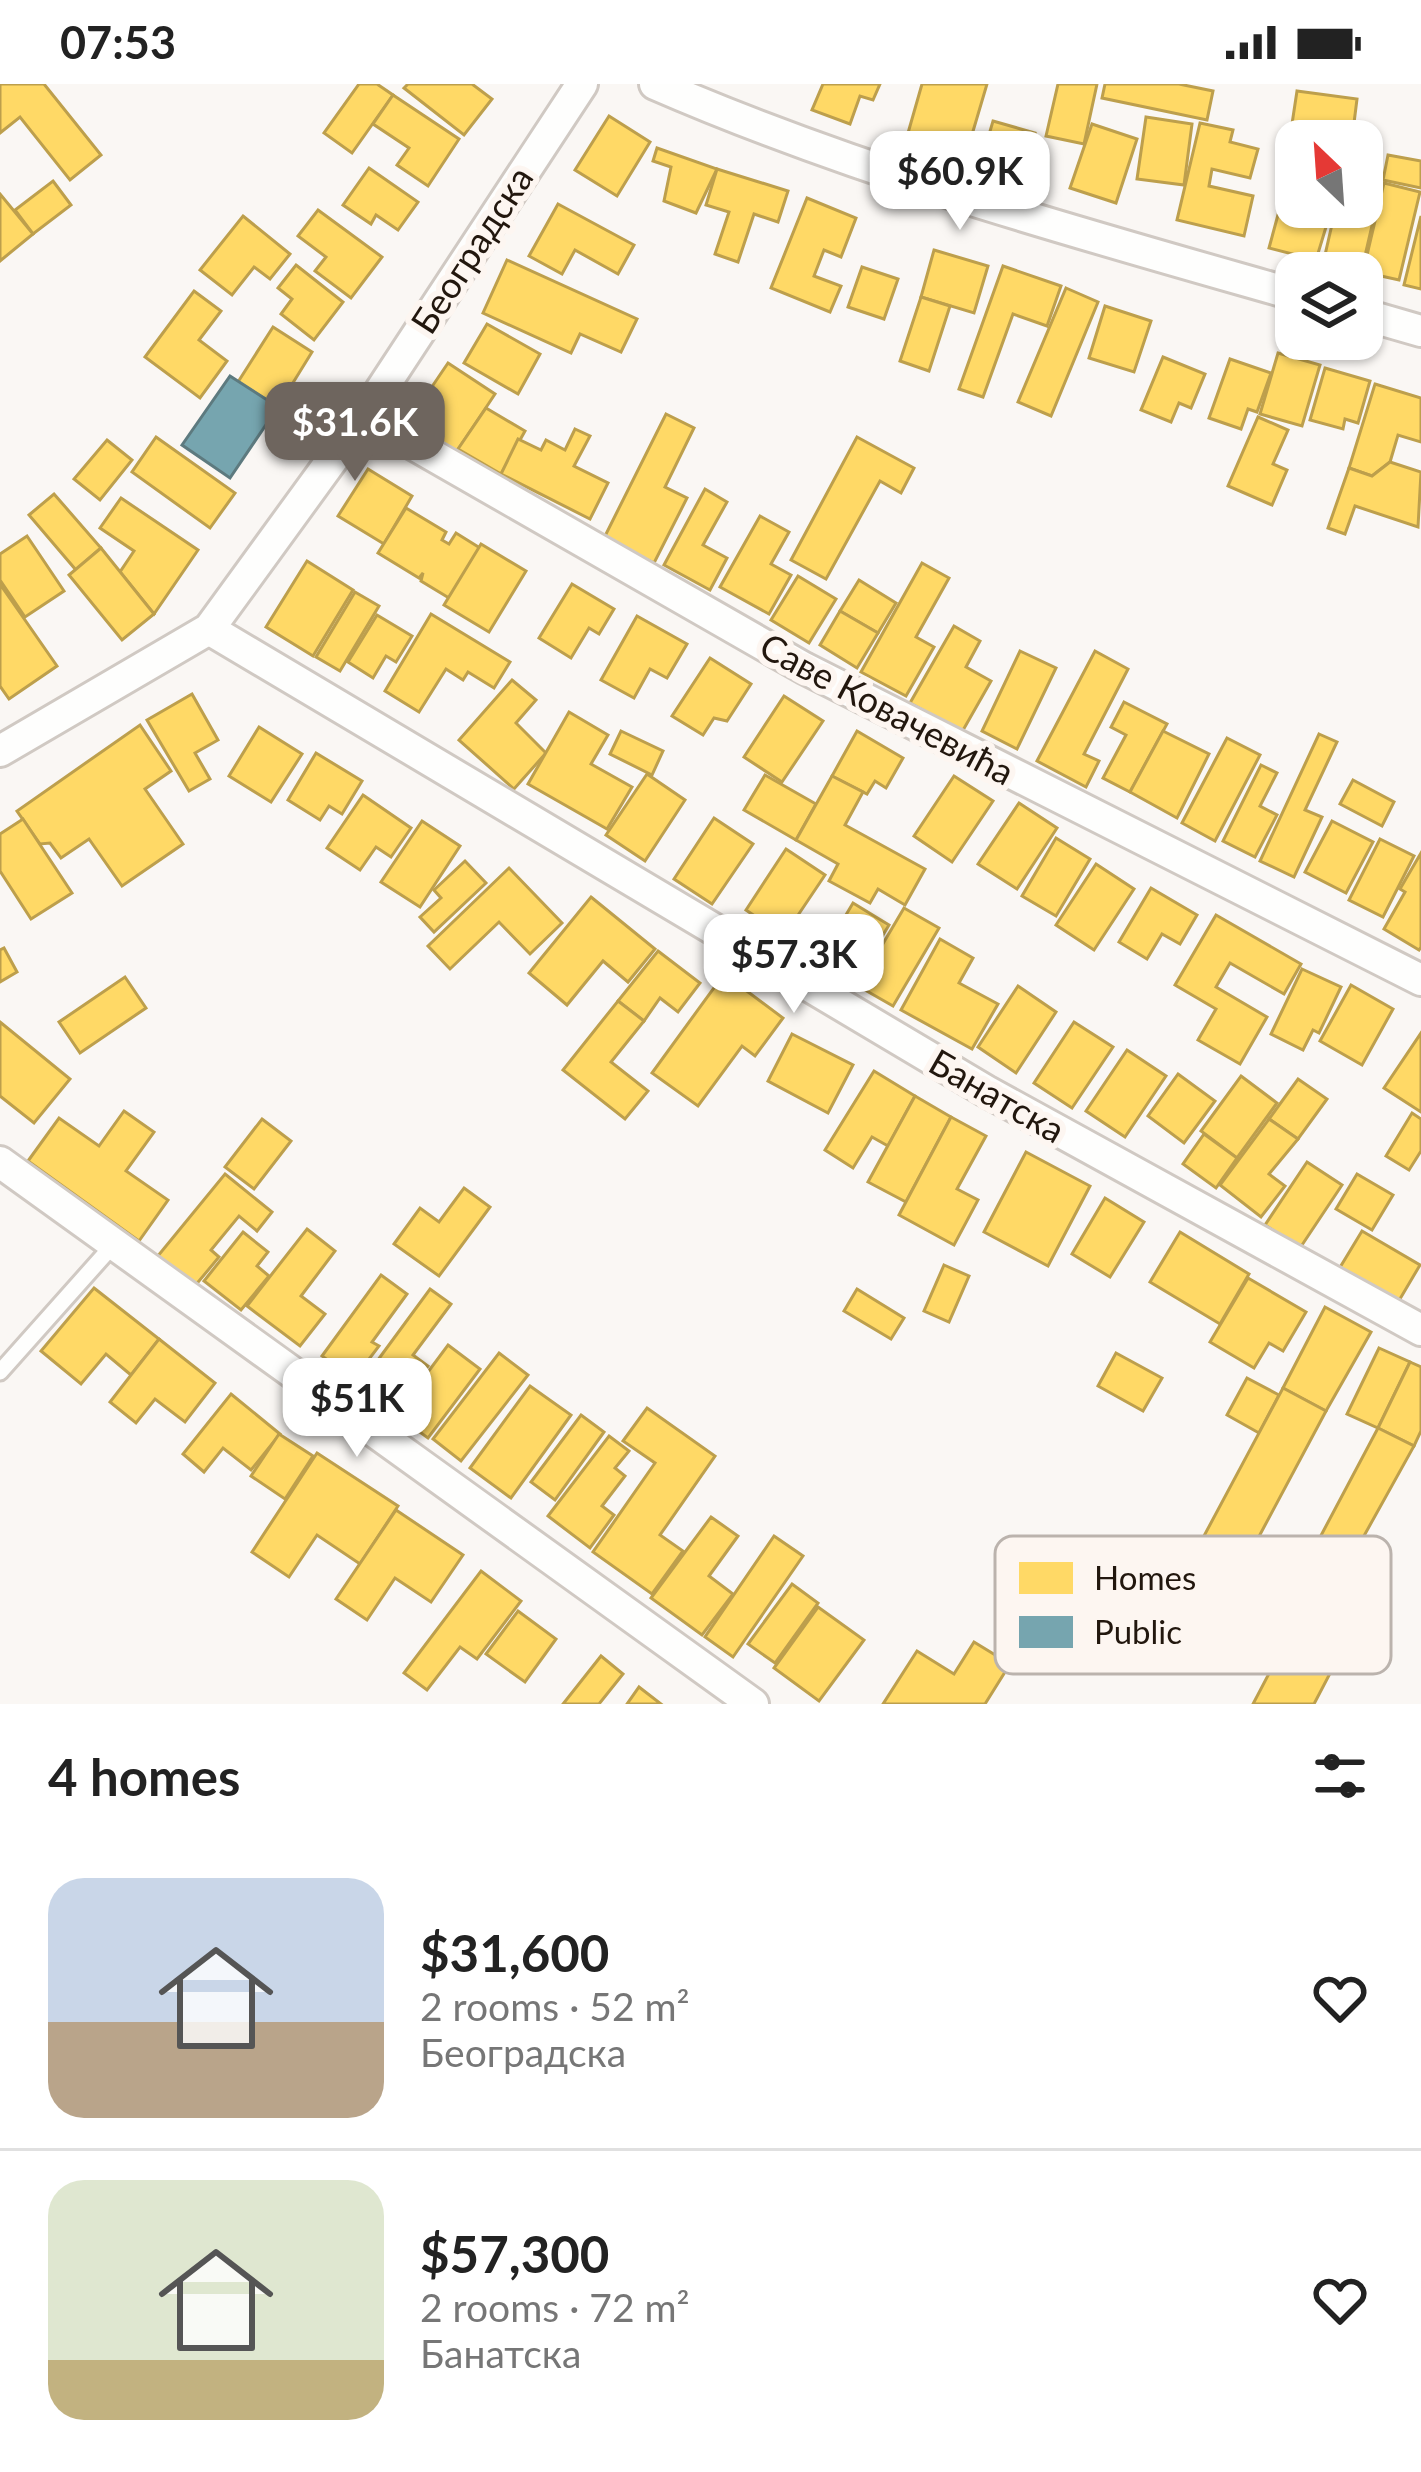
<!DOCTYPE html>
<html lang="en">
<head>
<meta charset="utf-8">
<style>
	:root { --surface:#fff; --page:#f6f6f6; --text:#222; --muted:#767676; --line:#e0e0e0; --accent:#6e655e }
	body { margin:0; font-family:Lato,sans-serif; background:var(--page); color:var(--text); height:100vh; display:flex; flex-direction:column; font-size:45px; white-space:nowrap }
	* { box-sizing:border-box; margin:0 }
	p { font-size:39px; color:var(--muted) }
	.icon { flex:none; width:66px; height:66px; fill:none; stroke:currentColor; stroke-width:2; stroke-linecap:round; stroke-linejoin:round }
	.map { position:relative; height:1620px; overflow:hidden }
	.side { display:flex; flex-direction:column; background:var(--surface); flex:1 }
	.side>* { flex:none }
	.needle { width:78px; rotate:335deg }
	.fabs { position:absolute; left:1275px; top:36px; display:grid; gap:24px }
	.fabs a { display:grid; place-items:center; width:108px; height:108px; border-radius:24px; background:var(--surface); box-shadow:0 3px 9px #0004; font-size:60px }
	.price { position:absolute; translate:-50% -102px; padding:0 27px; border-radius:24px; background:#fff; color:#222; font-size:39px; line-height:78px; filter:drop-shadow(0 3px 6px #0008) }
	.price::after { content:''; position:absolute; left:50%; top:72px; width:36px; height:27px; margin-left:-18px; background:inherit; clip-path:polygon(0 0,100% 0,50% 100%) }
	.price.active { background:var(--accent); color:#fff }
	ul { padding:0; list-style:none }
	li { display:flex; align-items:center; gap:36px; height:300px; padding:0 48px }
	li+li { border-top:3px solid var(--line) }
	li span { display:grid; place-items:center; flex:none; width:336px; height:240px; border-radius:36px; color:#555 }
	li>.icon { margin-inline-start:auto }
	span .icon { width:144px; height:144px; fill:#fffc; stroke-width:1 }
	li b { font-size:51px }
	h2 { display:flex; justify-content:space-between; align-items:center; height:144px; padding:0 48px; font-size:51px }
	.status { display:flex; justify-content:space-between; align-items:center; height:84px; padding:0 60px; background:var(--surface); direction:ltr }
	.status svg { height:33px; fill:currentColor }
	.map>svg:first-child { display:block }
</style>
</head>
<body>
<div class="status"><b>07:53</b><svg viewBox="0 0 49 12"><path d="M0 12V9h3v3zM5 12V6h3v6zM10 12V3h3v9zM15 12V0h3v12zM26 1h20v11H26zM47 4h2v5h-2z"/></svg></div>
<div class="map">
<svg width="1421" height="1620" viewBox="0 0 1421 1620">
	<rect width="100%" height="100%" fill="#faf7f4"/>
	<g fill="#ffd966" stroke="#bd9f4c" stroke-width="3">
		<polygon points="0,0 44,0 101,71 70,96 20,33 0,49"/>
		<polygon points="359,0 377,0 393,11 352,69 324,49"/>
		<polygon points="408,0 472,0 492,15 464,51 404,4"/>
		<polygon points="823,0 880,0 873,16 860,12 850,40 812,26"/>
		<polygon points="922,0 987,0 963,81 904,63"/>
		<polygon points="1058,0 1097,0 1084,60 1046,52"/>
		<polygon points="1105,0 1179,0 1213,7 1207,36 1102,14"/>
		<polygon points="1297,7 1357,15 1353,47 1292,40"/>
		<polygon points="393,11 459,55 428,102 397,81 409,64 373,40"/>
		<polygon points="609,32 650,58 617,112 575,86"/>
		<polygon points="1146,33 1192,40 1184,101 1137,95"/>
		<polygon points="993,37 1035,49 1020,100 978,88"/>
		<polygon points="1200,39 1233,46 1230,58 1258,65 1250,94 1212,85 1209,102 1253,112 1244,152 1177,136"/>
		<polygon points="1092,40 1137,55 1116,119 1070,104"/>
		<polygon points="657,64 717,85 696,129 664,117 671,83 653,77"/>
		<polygon points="1296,64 1296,123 1319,123 1314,140 1326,143 1316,176 1269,164"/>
		<polygon points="1388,71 1421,77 1421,104 1383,96"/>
		<polygon points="369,84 418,118 398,146 376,131 371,140 343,121"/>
		<polygon points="717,85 788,107 778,138 754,130 738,178 715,170 729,128 706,121"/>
		<polygon points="53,97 71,121 33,150 15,126"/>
		<polygon points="1384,99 1420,108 1399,196 1363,188"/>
		<polygon points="0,110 33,150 0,177"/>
		<polygon points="807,114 856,134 841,173 824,166 814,192 841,202 830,228 771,204"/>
		<polygon points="558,120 634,161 618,190 575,166 562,190 529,172"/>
		<polygon points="1336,123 1353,123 1352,128 1374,133 1361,189 1322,184"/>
		<polygon points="318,126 382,173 351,214 315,187 326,173 298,152"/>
		<polygon points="243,132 290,170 270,195 254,183 232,211 200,186"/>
		<polygon points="1421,132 1421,205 1404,201"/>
		<polygon points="934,166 988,182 974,229 921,213"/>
		<polygon points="507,176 637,235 621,268 580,250 571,269 483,229"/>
		<polygon points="296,181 343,218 314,256 281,230 292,215 278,204"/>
		<polygon points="1003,182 1061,202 1047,242 1013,230 983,313 959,305"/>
		<polygon points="862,183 898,195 884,235 848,223"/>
		<polygon points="1066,204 1098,218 1051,332 1018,318"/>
		<polygon points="194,207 221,227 199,256 227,277 200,314 145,273"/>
		<polygon points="921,213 950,222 929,287 900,277"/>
		<polygon points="1105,222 1151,237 1134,288 1089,274"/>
		<polygon points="487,240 540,270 518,310 464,279"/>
		<polygon points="273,243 312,268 278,323 238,298"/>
		<polygon points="1278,269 1320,281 1302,342 1260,330"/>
		<polygon points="1163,273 1205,290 1191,324 1179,319 1171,338 1141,326"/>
		<polygon points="1230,275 1271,289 1257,328 1248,325 1241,345 1209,334"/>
		<polygon points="448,279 495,310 451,376 404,344"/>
		<polygon points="1325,284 1370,297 1358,339 1345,335 1343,345 1310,336"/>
		<polygon points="1375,300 1421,314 1421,358 1398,351 1390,378 1372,392 1349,384"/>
		<polygon points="486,324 525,347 501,390 458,365"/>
		<polygon points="666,330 694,344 665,403 687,414 654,479 604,454"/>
		<polygon points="1258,333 1288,346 1273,380 1287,386 1272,421 1228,402"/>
		<polygon points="575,345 590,352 574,382 608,399 590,435 501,390 518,355 541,366 546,356 565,366"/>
		<polygon points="156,353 235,409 210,444 132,388"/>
		<polygon points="857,353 914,384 901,409 880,397 826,495 791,476"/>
		<polygon points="107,356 132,376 100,416 74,395"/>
		<polygon points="1390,378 1421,388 1418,443 1355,422 1345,450 1328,444 1349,384 1372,392"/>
		<polygon points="368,385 412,412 384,460 338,432"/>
		<polygon points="705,405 727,418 703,461 727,474 710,506 664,481"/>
		<polygon points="54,410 101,464 76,486 29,431"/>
		<polygon points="121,414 198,466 154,530 120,488 134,467 100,444"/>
		<polygon points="406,424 446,448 442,456 449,460 456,449 480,464 449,514 421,497 423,489 419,494 378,469"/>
		<polygon points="760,432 789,448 771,480 791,491 769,530 720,503"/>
		<polygon points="27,452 64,507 25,533 0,496 0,470"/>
		<polygon points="481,460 526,487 489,548 444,521"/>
		<polygon points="101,464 154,530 122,556 69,491"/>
		<polygon points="307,477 353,506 313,572 266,543"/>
		<polygon points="922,479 949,494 916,553 934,563 906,612 861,588"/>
		<polygon points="798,492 836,515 809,559 771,536"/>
		<polygon points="859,496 896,519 878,549 840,527"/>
		<polygon points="0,500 57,582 9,615 0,602"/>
		<polygon points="572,500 614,525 599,550 589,544 571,574 539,554"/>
		<polygon points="355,508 379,522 340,587 316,573"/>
		<polygon points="840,527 878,549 857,584 820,561"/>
		<polygon points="431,530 510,578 494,604 468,588 463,596 446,585 419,628 385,607"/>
		<polygon points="377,531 412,552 396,578 386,572 373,594 348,578"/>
		<polygon points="637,532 687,560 667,594 650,585 634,614 601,596"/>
		<polygon points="954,542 980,557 966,583 991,597 962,648 910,619"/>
		<polygon points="1020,567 1056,584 1017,665 982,647"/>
		<polygon points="1095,567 1128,585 1084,670 1099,677 1086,703 1037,677"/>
		<polygon points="710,574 751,600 727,637 714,634 703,651 672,632"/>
		<polygon points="512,596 536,616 516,639 546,669 514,705 459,656"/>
		<polygon points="192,610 218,656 195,669 210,695 189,707 147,636"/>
		<polygon points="784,612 823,637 782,698 744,673"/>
		<polygon points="1124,618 1167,640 1130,708 1103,694 1126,651 1111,643"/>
		<polygon points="569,628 608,651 591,680 632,703 607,745 528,700"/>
		<polygon points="140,641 171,687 145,705 183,760 122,802 89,755 61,774 50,759 40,760 17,727"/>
		<polygon points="259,643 302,670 271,718 229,692"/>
		<polygon points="621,647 663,667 652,691 610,670"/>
		<polygon points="857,647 903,674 886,704 875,697 867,710 832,692"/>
		<polygon points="1163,647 1209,670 1177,734 1130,708"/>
		<polygon points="1319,650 1337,658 1305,726 1322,733 1294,793 1260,777"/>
		<polygon points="1227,654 1260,671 1215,757 1182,739"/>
		<polygon points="316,669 362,697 342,730 329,722 320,736 288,716"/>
		<polygon points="1261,681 1277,689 1260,722 1277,731 1255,773 1223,757"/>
		<polygon points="647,690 685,716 645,777 606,751"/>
		<polygon points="765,691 816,720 796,756 744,726"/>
		<polygon points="832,692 863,708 845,741 925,785 905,821 878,805 870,819 829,797 838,780 796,756"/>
		<polygon points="954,692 993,717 952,778 914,752"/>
		<polygon points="1353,696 1394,718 1382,742 1340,720"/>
		<polygon points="363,711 411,744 391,773 376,763 360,786 327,764"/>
		<polygon points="1019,719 1057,744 1017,805 978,780"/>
		<polygon points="714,734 753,760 712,820 674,795"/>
		<polygon points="23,735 72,809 31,835 0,787 0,750"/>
		<polygon points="422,737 460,762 420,823 381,798"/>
		<polygon points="1332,737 1373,758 1346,809 1305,788"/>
		<polygon points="1056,754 1090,775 1056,832 1022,812"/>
		<polygon points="1380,755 1414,772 1383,833 1349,816"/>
		<polygon points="786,765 825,791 784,852 746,826"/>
		<polygon points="1421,769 1421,863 1419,866 1384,845 1405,808 1400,805"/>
		<polygon points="465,777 486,799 434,848 420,833 441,814 434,806"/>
		<polygon points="1096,780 1134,805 1094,866 1056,841"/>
		<polygon points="509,784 562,839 530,870 499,838 450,885 428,862"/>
		<polygon points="1151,804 1197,831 1180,860 1162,850 1147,875 1119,858"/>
		<polygon points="591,813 655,865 628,898 603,877 567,921 529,889"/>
		<polygon points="853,819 889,841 857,894 821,873"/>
		<polygon points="904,824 939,844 893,922 858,902"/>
		<polygon points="1216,831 1301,880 1284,910 1230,879 1216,903 1267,933 1240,980 1198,956 1216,925 1175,901"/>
		<polygon points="940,855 973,874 959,899 998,920 972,965 901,926"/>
		<polygon points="4,864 17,888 0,898 0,866"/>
		<polygon points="658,867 700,899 678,928 660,914 644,937 618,917"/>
		<polygon points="1302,885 1341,903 1319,949 1313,946 1303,966 1271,950"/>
		<polygon points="724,890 783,934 755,972 742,962 698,1022 652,989"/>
		<polygon points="125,893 146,924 80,969 59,938"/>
		<polygon points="1351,901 1393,925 1362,981 1320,957"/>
		<polygon points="1018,902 1056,928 1016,989 978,963"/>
		<polygon points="618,917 644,937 611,978 648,1007 625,1035 563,986"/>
		<polygon points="0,938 70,995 34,1039 0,1012"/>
		<polygon points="1074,938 1113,963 1072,1024 1034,999"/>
		<polygon points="1421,949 1421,1028 1384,1004"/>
		<polygon points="792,950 853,981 828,1029 768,997"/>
		<polygon points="1127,966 1166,992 1125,1053 1086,1027"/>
		<polygon points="874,987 915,1012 888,1062 872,1053 853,1084 825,1066"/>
		<polygon points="1178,990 1215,1017 1184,1059 1148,1032"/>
		<polygon points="1241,992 1277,1019 1237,1074 1201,1047"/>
		<polygon points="1298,995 1327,1015 1298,1055 1269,1035"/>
		<polygon points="915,1012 951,1033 906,1118 868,1098"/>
		<polygon points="124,1027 154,1048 126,1087 168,1116 139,1157 28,1077 59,1034 99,1062"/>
		<polygon points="1412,1029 1421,1035 1421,1067 1409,1086 1386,1072"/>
		<polygon points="951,1033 986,1052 957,1105 978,1116 954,1161 899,1131"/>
		<polygon points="262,1035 291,1057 254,1105 225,1083"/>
		<polygon points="1269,1035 1298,1055 1269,1090 1285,1102 1261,1133 1220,1101"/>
		<polygon points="1204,1050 1237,1074 1216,1104 1183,1080"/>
		<polygon points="1026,1068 1090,1102 1048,1182 984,1148"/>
		<polygon points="1307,1078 1342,1101 1300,1164 1265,1141"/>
		<polygon points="225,1090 272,1128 257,1147 239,1132 211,1166 219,1173 194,1203 157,1173"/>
		<polygon points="1357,1090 1393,1111 1372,1146 1336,1125"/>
		<polygon points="464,1104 490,1123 439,1192 394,1160 420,1124 439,1138"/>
		<polygon points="1105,1114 1144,1138 1110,1193 1072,1170"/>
		<polygon points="307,1145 335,1167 301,1212 325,1230 300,1262 247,1222"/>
		<polygon points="1362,1147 1420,1181 1397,1220 1339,1185"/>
		<polygon points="243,1148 268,1168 257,1182 269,1192 241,1226 204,1197"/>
		<polygon points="1180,1148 1249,1190 1220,1240 1150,1198"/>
		<polygon points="944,1181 969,1192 949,1238 924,1227"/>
		<polygon points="381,1191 407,1210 372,1258 379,1262 354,1295 322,1272"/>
		<polygon points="1248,1194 1306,1228 1283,1267 1269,1259 1254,1284 1210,1258"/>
		<polygon points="94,1204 159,1255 131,1291 106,1270 81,1300 41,1267"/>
		<polygon points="430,1205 451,1220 413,1271 428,1282 397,1324 361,1299"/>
		<polygon points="857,1205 904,1234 891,1255 844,1227"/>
		<polygon points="1325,1223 1371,1248 1326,1327 1283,1304"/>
		<polygon points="159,1255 215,1299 185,1338 155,1315 136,1339 110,1318"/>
		<polygon points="448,1261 480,1285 428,1354 396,1331"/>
		<polygon points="1379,1264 1410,1278 1378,1344 1347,1330"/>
		<polygon points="499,1269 528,1291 461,1377 433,1355"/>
		<polygon points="1116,1269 1162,1294 1143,1327 1098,1302"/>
		<polygon points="1410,1278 1421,1283 1421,1347 1414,1362 1378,1344"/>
		<polygon points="1247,1294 1279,1311 1259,1349 1227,1331"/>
		<polygon points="530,1302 571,1331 511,1414 470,1384"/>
		<polygon points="1283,1304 1326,1327 1224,1518 1181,1495"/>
		<polygon points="231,1310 280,1350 251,1386 223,1364 204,1388 183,1370"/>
		<polygon points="647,1324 715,1372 660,1451 683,1467 652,1510 593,1468 655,1379 623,1357"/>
		<polygon points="581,1331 604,1348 555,1416 531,1398"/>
		<polygon points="1378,1344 1414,1362 1350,1477 1317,1459"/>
		<polygon points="279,1350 313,1372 285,1415 251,1392"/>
		<polygon points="609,1352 629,1367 615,1384 625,1392 602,1422 614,1431 590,1464 548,1432"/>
		<polygon points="317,1369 398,1422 360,1480 317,1451 289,1493 252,1468"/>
		<polygon points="396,1426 463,1471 431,1518 395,1494 367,1536 336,1515"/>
		<polygon points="711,1433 738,1452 709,1492 733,1510 702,1551 651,1514"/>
		<polygon points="774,1452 803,1472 733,1573 705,1553"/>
		<polygon points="481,1487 521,1517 477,1575 460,1563 427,1606 404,1589"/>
		<polygon points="792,1500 818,1519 775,1579 748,1560"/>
		<polygon points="818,1523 864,1556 819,1617 774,1584"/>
		<polygon points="518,1527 556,1555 525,1598 486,1570"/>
		<polygon points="1264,1541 1336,1578 1314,1620 1253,1620 1273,1582 1249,1570"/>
		<polygon points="974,1558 1010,1580 985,1620 883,1620 917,1567 954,1590"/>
		<polygon points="601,1572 623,1590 599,1620 563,1620"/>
		<polygon points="639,1603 661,1620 627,1620"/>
	</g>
	<polygon fill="#76a5af" stroke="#5d7a7f" stroke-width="3" points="230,292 278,323 230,394 182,361"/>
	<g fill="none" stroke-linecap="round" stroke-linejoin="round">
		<g stroke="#d0c9c3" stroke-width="21">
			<polyline id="lane" points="0,1288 114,1160"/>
		</g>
		<g stroke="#d0c9c3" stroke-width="36">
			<g id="street">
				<path d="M655,0C862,90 1079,149 1296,211"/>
				<polyline points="1362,230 1421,247"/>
				<polyline points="364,332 804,584 1421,896"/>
				<polyline points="209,545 986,1007 1421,1246"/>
				<polyline points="0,667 209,545 364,332 582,0"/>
				<polyline points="0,1078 753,1620"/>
			</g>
		</g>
		<use href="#lane" stroke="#fefefd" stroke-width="15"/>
		<use href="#street" stroke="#fefefd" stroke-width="30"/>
	</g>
	<g text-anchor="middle" stroke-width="12" stroke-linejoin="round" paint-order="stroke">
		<g font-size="36" fill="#22170e" stroke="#fdf6f1">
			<text transform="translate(472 166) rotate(-57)" y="13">Београдска</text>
			<text transform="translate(887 625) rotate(28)" y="13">Саве Ковачевића</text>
			<text transform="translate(997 1012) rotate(30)" y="13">Банатска</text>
		</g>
	</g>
	<rect x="995" y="1452" width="396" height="138" rx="18" fill="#fdf6f1" stroke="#bbb3ad" stroke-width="3"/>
	<rect x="1019" y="1478" width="54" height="32" fill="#ffd966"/>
	<rect x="1019" y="1532" width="54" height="32" fill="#76a5af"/>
	<g font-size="33" fill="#22170e">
		<text x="1094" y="1506">Homes</text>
		<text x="1094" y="1560">Public</text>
	</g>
</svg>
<div class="fabs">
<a><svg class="needle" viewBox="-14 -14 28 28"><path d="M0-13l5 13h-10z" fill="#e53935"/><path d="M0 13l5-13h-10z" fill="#767676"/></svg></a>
<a><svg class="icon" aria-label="layers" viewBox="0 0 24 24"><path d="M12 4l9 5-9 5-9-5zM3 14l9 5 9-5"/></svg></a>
</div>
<b class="price" style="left:960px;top:149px">$60.9K</b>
<b class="price active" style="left:355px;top:400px">$31.6K</b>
<b class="price" style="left:794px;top:932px">$57.3K</b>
<b class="price" style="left:357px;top:1376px">$51K</b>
</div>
<section class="side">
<h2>4 homes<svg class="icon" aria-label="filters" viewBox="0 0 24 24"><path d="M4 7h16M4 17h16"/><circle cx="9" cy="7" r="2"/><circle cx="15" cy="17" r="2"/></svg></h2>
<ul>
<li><span style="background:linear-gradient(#c9d6e8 60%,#b9a48a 0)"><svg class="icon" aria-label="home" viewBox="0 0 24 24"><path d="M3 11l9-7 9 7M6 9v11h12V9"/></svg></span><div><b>$31,600</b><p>2 rooms · 52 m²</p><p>Београдска</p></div><svg class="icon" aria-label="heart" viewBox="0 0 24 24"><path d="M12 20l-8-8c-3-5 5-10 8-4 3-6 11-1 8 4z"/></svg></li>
<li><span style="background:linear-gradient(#dfe7d0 75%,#c2b280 0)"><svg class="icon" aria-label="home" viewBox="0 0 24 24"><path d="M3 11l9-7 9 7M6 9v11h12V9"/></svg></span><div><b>$57,300</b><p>2 rooms · 72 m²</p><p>Банатска</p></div><svg class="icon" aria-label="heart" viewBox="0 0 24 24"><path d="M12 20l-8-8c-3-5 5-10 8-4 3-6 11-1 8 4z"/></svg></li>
</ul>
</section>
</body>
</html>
